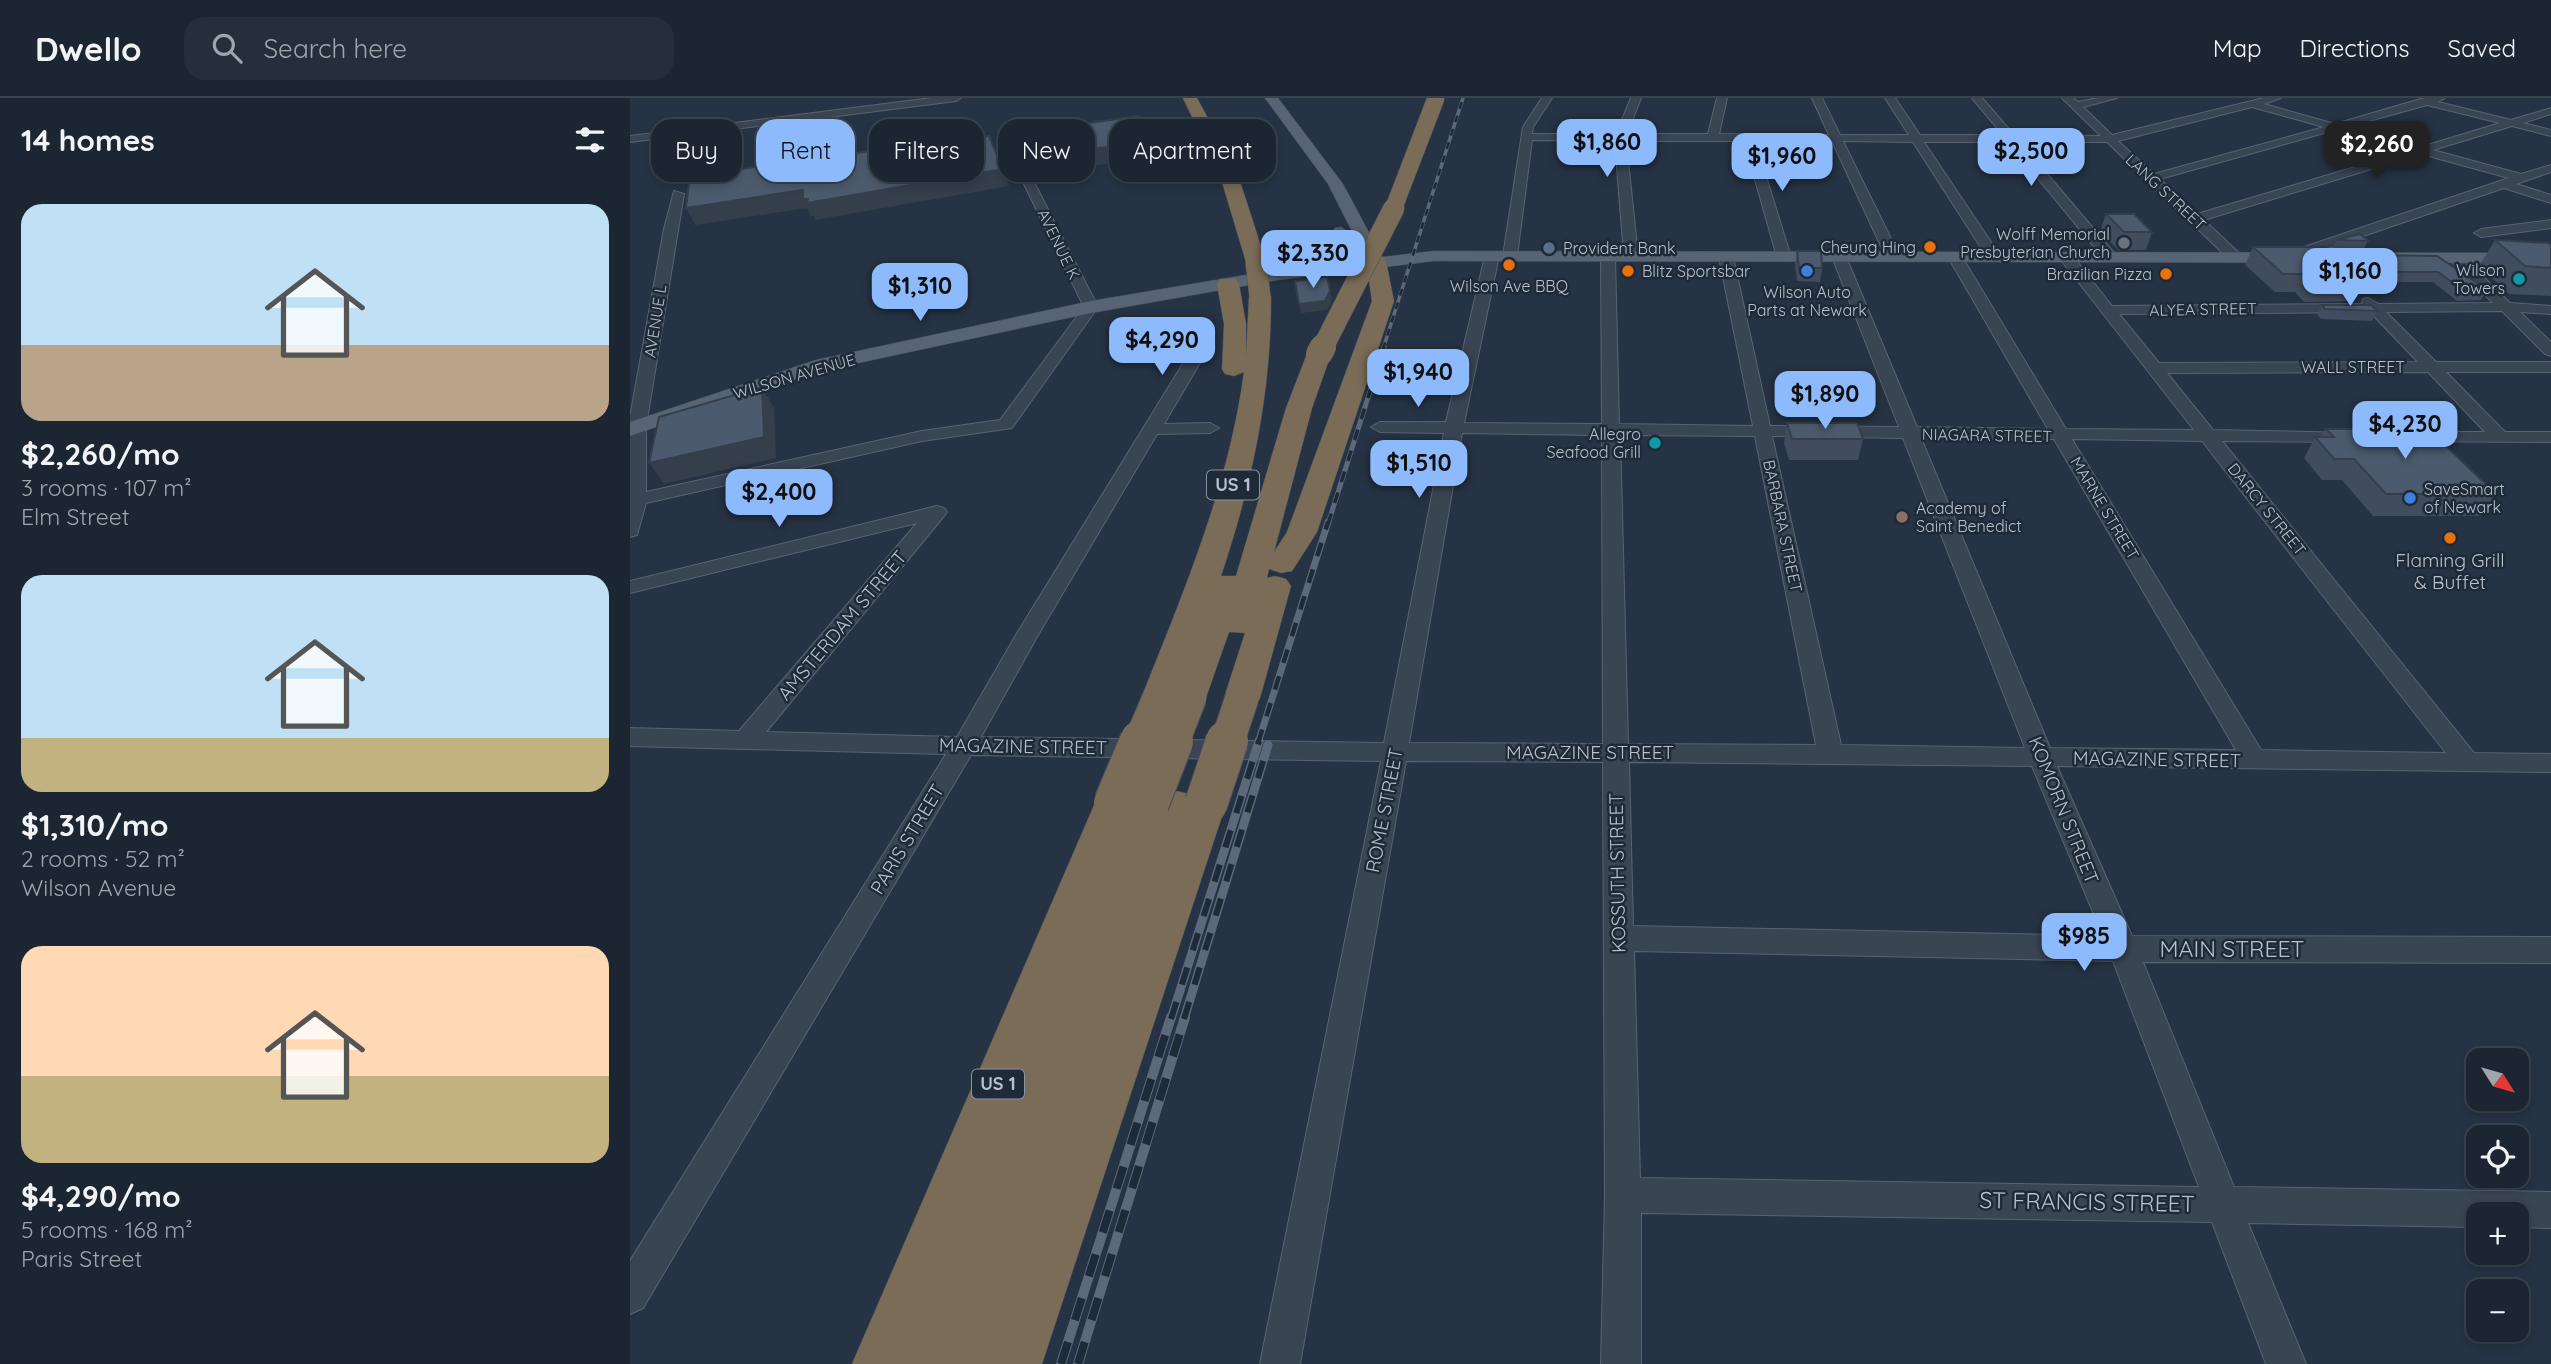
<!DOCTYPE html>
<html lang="en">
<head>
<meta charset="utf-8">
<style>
	:root { --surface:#1c2633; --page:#252e3b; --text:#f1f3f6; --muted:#a0a5ac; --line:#3a434e; --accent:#8dbafd }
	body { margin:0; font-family:Quicksand,sans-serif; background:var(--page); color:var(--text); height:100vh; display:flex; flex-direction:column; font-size:26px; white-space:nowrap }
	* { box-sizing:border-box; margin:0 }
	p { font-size:23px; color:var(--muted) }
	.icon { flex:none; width:38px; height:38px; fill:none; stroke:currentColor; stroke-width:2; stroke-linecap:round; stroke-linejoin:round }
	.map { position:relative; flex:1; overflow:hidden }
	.details { display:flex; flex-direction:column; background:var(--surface); width:630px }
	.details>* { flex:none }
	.banner { position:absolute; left:21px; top:21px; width:665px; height:63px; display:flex; gap:14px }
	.needle { width:46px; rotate:127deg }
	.controls { position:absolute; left:1836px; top:950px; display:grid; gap:14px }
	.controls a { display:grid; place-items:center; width:63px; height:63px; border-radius:14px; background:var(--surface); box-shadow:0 4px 10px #0003,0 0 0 2px var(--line); font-size:35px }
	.price { position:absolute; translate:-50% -60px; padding:0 16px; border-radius:14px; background:var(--accent); color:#111; font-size:23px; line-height:46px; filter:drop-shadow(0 2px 4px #0008) }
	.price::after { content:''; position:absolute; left:50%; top:42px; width:21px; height:16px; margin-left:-10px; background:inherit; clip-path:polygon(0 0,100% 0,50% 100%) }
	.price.current { background:#222; color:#fff }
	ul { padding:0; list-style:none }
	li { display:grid; align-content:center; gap:14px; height:371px; padding:0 21px }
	li span { display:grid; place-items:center; height:217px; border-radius:21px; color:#555 }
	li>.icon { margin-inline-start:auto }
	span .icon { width:126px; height:126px; fill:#fffc; stroke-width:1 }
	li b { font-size:30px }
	h2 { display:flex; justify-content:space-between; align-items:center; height:84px; padding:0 21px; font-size:30px }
	.tag { padding:0 24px; border-radius:21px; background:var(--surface); box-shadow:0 4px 10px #0003,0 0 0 2px var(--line); font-size:24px; line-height:63px }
	.tag.current { background:var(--accent); color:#111 }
	header { display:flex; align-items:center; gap:42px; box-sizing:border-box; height:98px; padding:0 35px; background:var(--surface); border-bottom:2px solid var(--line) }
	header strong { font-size:33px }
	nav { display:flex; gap:38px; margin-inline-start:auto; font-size:24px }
	.search { width:490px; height:63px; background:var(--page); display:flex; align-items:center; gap:18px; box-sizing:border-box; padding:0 24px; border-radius:21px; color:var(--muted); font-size:26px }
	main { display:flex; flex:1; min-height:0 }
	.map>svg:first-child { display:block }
</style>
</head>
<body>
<header>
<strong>Dwello</strong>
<div class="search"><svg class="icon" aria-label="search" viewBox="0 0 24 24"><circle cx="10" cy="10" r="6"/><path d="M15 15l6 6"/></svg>Search here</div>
<nav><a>Map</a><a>Directions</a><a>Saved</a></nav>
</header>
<main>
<section class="details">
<h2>14 homes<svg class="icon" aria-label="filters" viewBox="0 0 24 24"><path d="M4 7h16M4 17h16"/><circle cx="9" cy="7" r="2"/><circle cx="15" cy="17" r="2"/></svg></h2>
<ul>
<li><span style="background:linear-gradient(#bfe0f5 65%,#b9a48a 0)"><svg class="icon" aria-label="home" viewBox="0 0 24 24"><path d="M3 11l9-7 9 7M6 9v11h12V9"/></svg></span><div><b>$2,260/mo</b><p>3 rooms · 107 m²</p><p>Elm Street</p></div></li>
<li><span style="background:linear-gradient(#bfe0f5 75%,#c2b280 0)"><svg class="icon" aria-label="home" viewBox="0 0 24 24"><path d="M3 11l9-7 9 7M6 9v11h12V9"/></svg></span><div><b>$1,310/mo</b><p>2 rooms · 52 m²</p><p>Wilson Avenue</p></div></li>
<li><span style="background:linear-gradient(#ffd9b3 60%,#c2b280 0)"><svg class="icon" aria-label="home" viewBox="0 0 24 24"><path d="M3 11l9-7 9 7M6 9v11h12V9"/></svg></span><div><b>$4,290/mo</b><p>5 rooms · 168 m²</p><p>Paris Street</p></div></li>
</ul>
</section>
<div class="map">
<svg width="1921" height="1266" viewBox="0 0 1921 1266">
	<rect width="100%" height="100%" fill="#263344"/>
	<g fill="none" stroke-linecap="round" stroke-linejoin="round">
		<g stroke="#596371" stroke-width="2">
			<g id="minor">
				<polygon points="302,0 331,0 326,3 0,44 0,38"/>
				<path d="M912,0H922L903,29L902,36H986L1001,0H1011L997,36H1078L1087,0H1097L1089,36L1199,37L1182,0H1192L1210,37H1279L1255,0H1265L1290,37H1373L1342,0H1352L1384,37L1471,38L1432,0H1443L1448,4L1468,0H1487L1453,9L1482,37L1634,0H1651L1634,6L1705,26L1794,0H1815L1808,4L1881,22L1921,10V16L1893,25L1921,32V38L1882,28L1803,52L1891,76L1921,67V74L1886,86L1921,97V105L1874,90L1663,162H1653V156L1879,80L1791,56L1574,122L1610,156L1612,159L1605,163L1600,162L1477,44H1390L1485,156L1487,159L1480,163L1475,162L1378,44H1294L1371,159L1364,163L1357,159L1283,44L1213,43L1270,159L1263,163L1256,159L1202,43H1125L1161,159L1154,163L1147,159L1114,43H996L1008,158L1001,162L994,158L985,43L902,42L887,158L880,162L873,158L893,29ZM1797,7L1870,25L1791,49L1717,29ZM1622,9L1694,29L1524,76L1488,43ZM1705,32L1779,53L1567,116L1530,81Z"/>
				<polygon points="379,42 384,45 468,209 382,330 292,343 16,405 7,437 0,439 0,319 34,131 44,93 54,96 16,328 16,394 292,333 370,322 454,209 374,45"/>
				<polygon points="1921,122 1921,130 1851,139 1844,135 1851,131"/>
				<path d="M862,154L869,158L834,325L972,326L971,159L978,155L985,159L989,326L1123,328L1089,159L1096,155L1103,159L1140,328L1269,329L1202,159L1209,155L1216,159L1287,329L1418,331L1318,159L1325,155L1332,159L1436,331L1564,332L1431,162V156H1441L1482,208L1732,206L1733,201L1738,200L1748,206L1863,205L1821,163L1819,160L1826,156L1831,157L1880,205L1921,208V216L1890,214L1921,244V258L1915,256L1872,213L1756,214L1806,264H1921V274H1816L1875,334H1921V344L1767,343L1764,339L1773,334H1855L1798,274L1537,275L1583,332L1728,335L1731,339L1722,344L1592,343L1844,655L1921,656V674L1427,668L1502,838L1921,839V865L1513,864L1604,1089L1921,1094V1130L1886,1129V1116H1848V1129L1618,1125L1676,1266H1636L1582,1124L1011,1115V1266H971L975,1097L973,664L776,663L670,1266H630L751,663L341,657L13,1210L0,1216V1163L316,656L0,648V630L109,633L287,425L0,495V483L307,408L314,410L317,414L314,418L136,634L327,639L386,537L565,246L573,241L581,246L534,326L580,325L589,330L580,335L527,336L408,537L351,639L754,645L814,335L750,334L741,329L750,324H816L855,158ZM1740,214L1788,264L1529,265L1489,216ZM832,335L972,337L973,646L779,645ZM990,337L1125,338L1186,647L998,646ZM1142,338L1273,340L1395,650L1211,647ZM1291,340L1424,341L1606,652L1420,650ZM1442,341L1572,343L1816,655L1631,652ZM999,664L1402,668L1473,838L1003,828ZM1004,853L1483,863L1569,1089L1010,1080Z"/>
			</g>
		</g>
		<g stroke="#444e5d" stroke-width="1">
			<polygon id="major" points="635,0 648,0 713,86 752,159 804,153 1921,155 1921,165 804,163 648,182 461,215 191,273 0,338 0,324 186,262 461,203 657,170 659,165 693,145 705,130 711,129 719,134 705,153 680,168 736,161 698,86"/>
		</g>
		<g stroke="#45505e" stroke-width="1">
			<g id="highway">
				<polygon points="553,0 567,0 607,74 636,164 633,168 619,168 616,164 589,74"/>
				<path d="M746,157L753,159L756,163L764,203L687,434L662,473L651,475L639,471L637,480L645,478L656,481L661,488L630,600L625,609L612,612L599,609L594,600L615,535L599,534L573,608L560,611L547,608L545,603L543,607L530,610L517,607L512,598C554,493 599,387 614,274L604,278L595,276L592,271L594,226L587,186L590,181H606L609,186L616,226V259L619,199L622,194H638L641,199C641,298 622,385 591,478H606L656,310L677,256L681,251H697L701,256L682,310L644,454L657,434L742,203L736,163L739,159Z"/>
				<path d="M485,690L499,695L502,699L504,695C519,690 522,695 534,694C544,694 547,692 558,696L560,699L562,696L576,691L590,696L596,706L412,1266H222L465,705L471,695Z"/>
			</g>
		</g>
		<use href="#minor" fill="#3a4554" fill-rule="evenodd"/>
		<use href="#major" fill="#586473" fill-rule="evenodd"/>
		<use href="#highway" fill="#7a6c57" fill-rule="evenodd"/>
		<g stroke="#5c697b" stroke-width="3.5">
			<polyline id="rail-far4" points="753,251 833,0"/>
		</g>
		<g stroke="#5c697b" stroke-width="5">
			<polyline id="rail-far3" points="698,426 754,249"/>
		</g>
		<g stroke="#5c697b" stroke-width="7">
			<polyline id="rail-far2" points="628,645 698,424"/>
		</g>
		<g stroke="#5c697b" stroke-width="9">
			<g id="rail-far1">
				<polyline points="541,921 629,643"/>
				<polyline points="554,921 638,647"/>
			</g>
		</g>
		<g stroke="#5c697b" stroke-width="10">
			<g id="rail">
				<polyline points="431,1266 541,919"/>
				<polyline points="448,1266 555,919"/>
			</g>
		</g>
		<use href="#rail-far4" stroke="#1f2a39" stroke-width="2.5" stroke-dasharray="7" stroke-linecap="butt"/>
		<use href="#rail-far3" stroke="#1f2a39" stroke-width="3.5" stroke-dasharray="11" stroke-linecap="butt"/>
		<use href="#rail-far2" stroke="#1f2a39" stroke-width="4.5" stroke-dasharray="14" stroke-linecap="butt"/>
		<use href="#rail-far1" stroke="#1f2a39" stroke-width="6" stroke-dasharray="18" stroke-linecap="butt"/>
		<use href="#rail" stroke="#1f2a39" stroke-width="8" stroke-dasharray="23" stroke-linecap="butt"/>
		<g stroke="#45505e" stroke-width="18" stroke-linecap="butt">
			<polyline id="highway-bridge-far4" points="763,112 806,0"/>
		</g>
		<g stroke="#45505e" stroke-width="22" stroke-linecap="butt">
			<g id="highway-bridge-far3">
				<polyline points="626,164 630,199"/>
				<polyline points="692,251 764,110"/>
			</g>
		</g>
		<g stroke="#45505e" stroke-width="27" stroke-linecap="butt">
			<polyline id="highway-bridge-far2" points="689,256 693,249"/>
		</g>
		<g stroke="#45505e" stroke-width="35" stroke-linecap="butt">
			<g id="highway-bridge-far1">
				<polyline points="510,645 530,598"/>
				<polyline points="542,645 560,599"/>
				<polyline points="597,645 612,600"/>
			</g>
		</g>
		<g stroke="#45505e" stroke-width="44" stroke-linecap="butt">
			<g id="highway-bridge">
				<polyline points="485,705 511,643"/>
				<polyline points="518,705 542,643"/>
				<polyline points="576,706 597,643"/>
			</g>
		</g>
		<use href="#highway-bridge-far4" stroke="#7a6c57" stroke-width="17"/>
		<use href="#highway-bridge-far3" stroke="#7a6c57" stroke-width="21"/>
		<use href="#highway-bridge-far2" stroke="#7a6c57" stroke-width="26"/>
		<use href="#highway-bridge-far1" stroke="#7a6c57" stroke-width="33"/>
		<use href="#highway-bridge" stroke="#7a6c57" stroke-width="42"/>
	</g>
	<g fill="#414d5e">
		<polygon points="403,33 523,37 527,53 524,53 526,60 449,69 446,66 420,70 408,49"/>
		<polygon points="1476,116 1522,134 1516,152 1488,152 1470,133"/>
		<polygon points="1707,142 1738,143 1733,152 1702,151"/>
		<polygon points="1865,142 1921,147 1921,198 1879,196 1849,168"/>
		<polygon points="1623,149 1731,185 1722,203 1674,204 1665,194 1645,194 1615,167"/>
		<polygon points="1167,153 1192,170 1190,184 1167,183 1165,166"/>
		<polygon points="1734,157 1807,158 1857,192 1851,202 1827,203 1803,184 1750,184 1729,167"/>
		<polygon points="1692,207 1747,213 1742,223 1691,221 1687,217"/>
		<polygon points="1157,325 1233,341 1228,362 1159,362 1154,345"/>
		<polygon points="1696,331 1866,396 1851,418 1743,418 1712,382 1692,382 1674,360 1685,339 1691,339"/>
	</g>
	<g fill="#353f4c">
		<polygon points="523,37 527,53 524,53 526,60 449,69 444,53"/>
		<polygon points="441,50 446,66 420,70 414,54"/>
		<polygon points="373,71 379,88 185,122 184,118 181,118 177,110 65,127 56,110 173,92"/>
		<polygon points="700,193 702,203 697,212 671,215 669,206"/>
		<polygon points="132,289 144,310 146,360 34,386 19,365"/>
	</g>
	<g fill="#4c5a6d" stroke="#353f4c" stroke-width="2">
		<polygon points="508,18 523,37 517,38 522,44 444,53 441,50 414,54 403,33"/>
		<polygon points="359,38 373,71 177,105 178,101 173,101 173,92 56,110 60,78 334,40"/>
		<polygon points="1476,116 1504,116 1522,134 1494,134"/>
		<polygon points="1730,136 1738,143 1707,142"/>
		<polygon points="1865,142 1918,145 1921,147 1921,170 1895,168"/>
		<polygon points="1623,149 1695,149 1731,185 1683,185 1674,176 1653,176"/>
		<polygon points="1167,153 1191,153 1192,170 1169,170"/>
		<polygon points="1734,157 1807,158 1857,192 1833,192 1808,174 1755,174"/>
		<polygon points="697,179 700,193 695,203 669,206 665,183"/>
		<polygon points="1692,207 1741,207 1747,213 1695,211"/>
		<polygon points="132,289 134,339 19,365 29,319"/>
		<polygon points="1157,325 1227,325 1233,341 1162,341"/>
		<polygon points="1696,331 1798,331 1866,396 1756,396 1724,361 1704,361 1685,339 1704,339"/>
	</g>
	<circle fill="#6b7280" stroke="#1f2a39" stroke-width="2.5" cx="1494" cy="145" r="7"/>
	<g fill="#e8710a" stroke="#1f2a39" stroke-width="2.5">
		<circle cx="1300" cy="149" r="7"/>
		<circle cx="879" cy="167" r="7"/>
		<circle cx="998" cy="173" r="7"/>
		<circle cx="1536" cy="176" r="7"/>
		<circle cx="1820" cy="440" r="7"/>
	</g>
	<circle fill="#5c6f8a" stroke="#1f2a39" stroke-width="2.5" cx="919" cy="150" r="7"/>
	<g fill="#3f7fe0" stroke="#1f2a39" stroke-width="2.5">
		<circle cx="1177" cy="173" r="7"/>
		<circle cx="1780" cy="400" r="7"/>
	</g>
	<g fill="#0f9aa8" stroke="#1f2a39" stroke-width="2.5">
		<circle cx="1889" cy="181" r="7"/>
		<circle cx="1025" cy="345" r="7"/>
	</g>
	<circle fill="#8d6e63" stroke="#1f2a39" stroke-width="2.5" cx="1272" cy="419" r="7"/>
	<g text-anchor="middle" stroke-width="5" stroke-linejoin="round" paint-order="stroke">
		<g font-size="16" fill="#b8c0cd" stroke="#1f2a39">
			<text transform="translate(1536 94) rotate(43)" y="6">LANG STREET</text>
			<text transform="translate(429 146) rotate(64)" y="6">AVENUE K</text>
			<text transform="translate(1573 211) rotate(-1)" y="6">ALYEA STREET</text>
			<text transform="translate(25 223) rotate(-81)" y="6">AVENUE L</text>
			<text x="1723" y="275">WALL STREET</text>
			<text transform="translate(164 278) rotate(-16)" y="6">WILSON AVENUE</text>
			<text transform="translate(1357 337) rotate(1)" y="6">NIAGARA STREET</text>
			<text transform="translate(1475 410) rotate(59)" y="6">MARNE STREET</text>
			<text transform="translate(1637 411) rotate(51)" y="6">DARCY STREET</text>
			<text transform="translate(1153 428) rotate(78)" y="6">BARBARA STREET</text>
		</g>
		<g font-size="16" fill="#b8c0cd" stroke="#1f2a39" text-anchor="end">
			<text x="1480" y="142">Wolff Memorial<tspan x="1480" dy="18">Presbyterian Church</tspan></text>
			<text x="1286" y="155">Cheung Hing</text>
			<text x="933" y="156" text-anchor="start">Provident Bank</text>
			<text x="1875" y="178">Wilson<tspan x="1875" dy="18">Towers</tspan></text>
			<text x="1012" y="179" text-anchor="start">Blitz Sportsbar</text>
			<text x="1522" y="182">Brazilian Pizza</text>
			<text x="879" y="194" text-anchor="middle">Wilson Ave BBQ</text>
			<text x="1177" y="200" text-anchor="middle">Wilson Auto<tspan x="1177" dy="18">Parts at Newark</tspan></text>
			<text x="1011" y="342">Allegro<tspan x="1011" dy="18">Seafood Grill</tspan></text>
			<text x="1794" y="397" text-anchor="start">SaveSmart<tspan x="1794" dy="18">of Newark</tspan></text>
			<text x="1286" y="416" text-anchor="start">Academy of<tspan x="1286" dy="18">Saint Benedict</tspan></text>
		</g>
		<g fill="#1f2a39" stroke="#8a93a1" stroke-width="2">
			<rect x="577" y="372.5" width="52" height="29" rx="5"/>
			<rect x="342" y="971.5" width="52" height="29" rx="5"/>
		</g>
		<g font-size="18" font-weight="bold" fill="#b8c0cd">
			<text x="603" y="393">US 1</text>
			<text x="368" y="992">US 1</text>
		</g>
		<g font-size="19" fill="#b8c0cd" stroke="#1f2a39">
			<text x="1820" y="469">Flaming Grill<tspan x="1820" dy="22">&amp; Buffet</tspan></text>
		</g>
		<g font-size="19" fill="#b8c0cd" stroke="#1f2a39">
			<text transform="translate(212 527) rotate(-50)" y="7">AMSTERDAM STREET</text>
			<text transform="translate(393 648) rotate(1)" y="7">MAGAZINE STREET</text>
			<text x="960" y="661">MAGAZINE STREET</text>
			<text transform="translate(1527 661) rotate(1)" y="7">MAGAZINE STREET</text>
			<text transform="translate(754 712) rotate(-79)" y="7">ROME STREET</text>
			<text transform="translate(1434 712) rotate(68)" y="7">KOMORN STREET</text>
			<text transform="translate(277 741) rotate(-59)" y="7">PARIS STREET</text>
			<text transform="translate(987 775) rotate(-91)" y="7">KOSSUTH STREET</text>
		</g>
		<g font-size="23" fill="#b8c0cd" stroke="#1f2a39">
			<text x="1602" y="859">MAIN STREET</text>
			<text transform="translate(1457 1104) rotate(1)" y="8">ST FRANCIS STREET</text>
		</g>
	</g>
</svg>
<div class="controls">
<a><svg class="needle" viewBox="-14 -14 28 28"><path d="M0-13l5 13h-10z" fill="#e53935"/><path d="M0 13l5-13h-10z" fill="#a0a5ac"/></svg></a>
<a><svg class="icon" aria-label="locate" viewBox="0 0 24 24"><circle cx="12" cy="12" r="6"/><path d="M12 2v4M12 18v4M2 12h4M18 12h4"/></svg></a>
<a>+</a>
<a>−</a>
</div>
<b class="price" style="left:977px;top:81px">$1,860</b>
<b class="price current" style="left:1747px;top:83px">$2,260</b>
<b class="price" style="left:1401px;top:90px">$2,500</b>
<b class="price" style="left:1152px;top:95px">$1,960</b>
<b class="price" style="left:683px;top:192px">$2,330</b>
<b class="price" style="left:1720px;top:210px">$1,160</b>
<b class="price" style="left:290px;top:225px">$1,310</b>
<b class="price" style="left:532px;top:279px">$4,290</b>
<b class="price" style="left:788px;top:311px">$1,940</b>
<b class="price" style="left:1195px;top:333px">$1,890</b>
<b class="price" style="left:1775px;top:363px">$4,230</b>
<b class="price" style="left:789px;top:402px">$1,510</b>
<b class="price" style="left:149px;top:431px">$2,400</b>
<b class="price" style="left:1454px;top:875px">$985</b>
<div class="banner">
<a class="tag">Buy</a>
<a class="tag current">Rent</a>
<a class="tag">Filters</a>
<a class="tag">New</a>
<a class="tag">Apartment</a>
</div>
</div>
</main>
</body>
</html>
